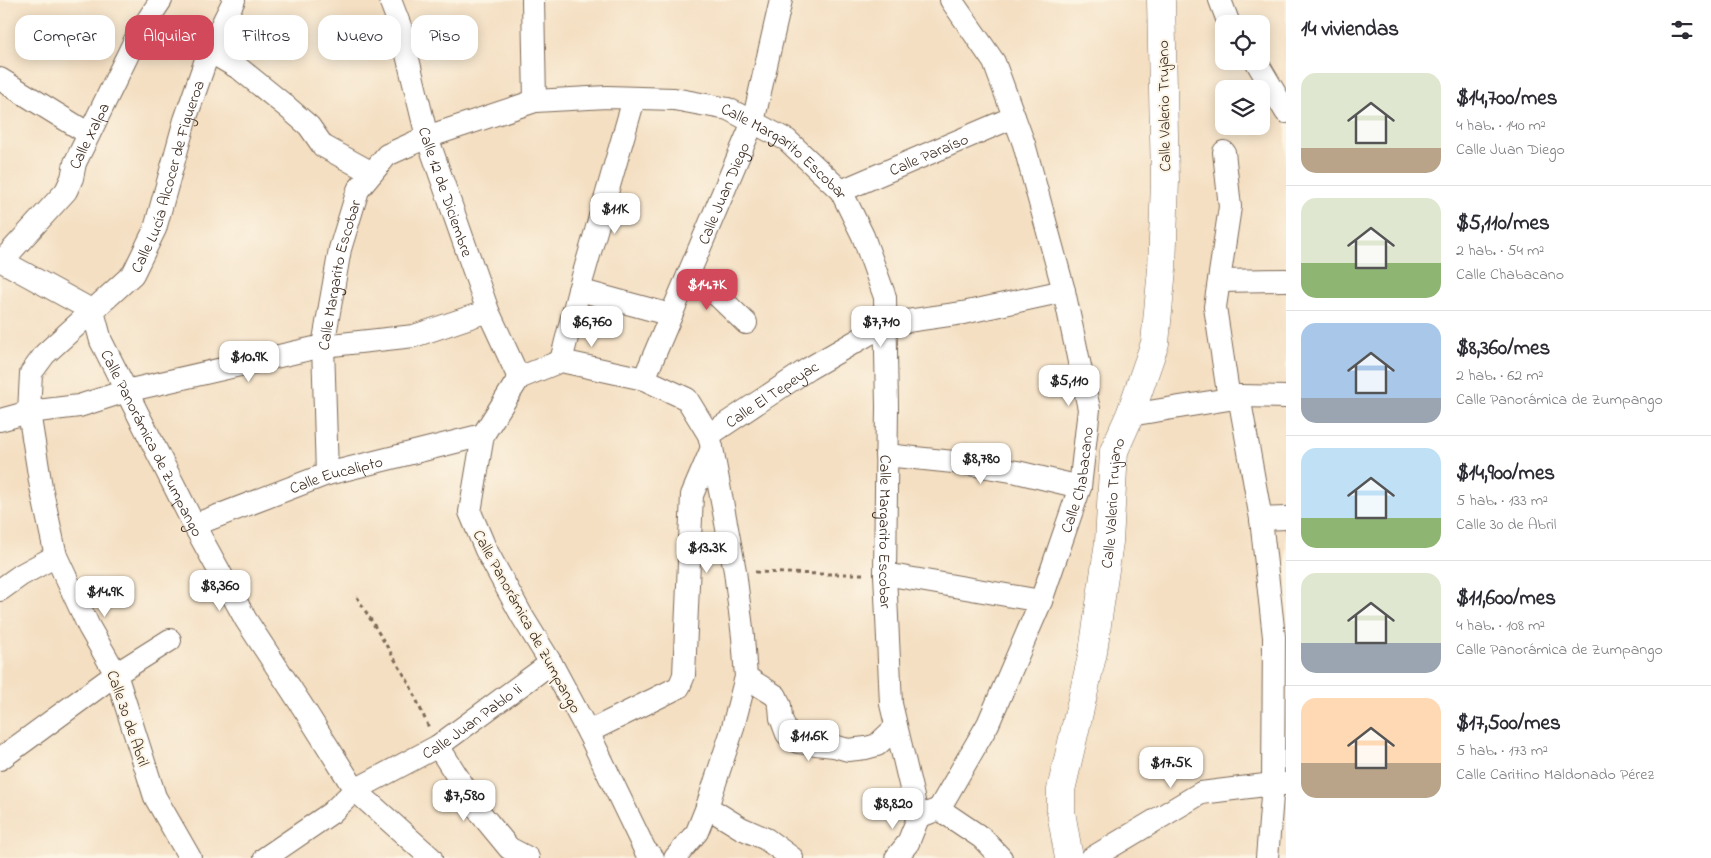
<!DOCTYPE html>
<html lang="es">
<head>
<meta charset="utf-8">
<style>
	:root { --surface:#fff; --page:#f2f2f3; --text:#2b2b33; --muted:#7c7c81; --line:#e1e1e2; --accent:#d1495b }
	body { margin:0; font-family:"Indie Flower",sans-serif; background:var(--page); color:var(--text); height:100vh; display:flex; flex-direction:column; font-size:19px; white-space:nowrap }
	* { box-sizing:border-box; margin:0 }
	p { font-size:16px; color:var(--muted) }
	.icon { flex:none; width:28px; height:28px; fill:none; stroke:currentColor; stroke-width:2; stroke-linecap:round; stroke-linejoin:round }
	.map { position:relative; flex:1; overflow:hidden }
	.side { display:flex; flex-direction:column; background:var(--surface); width:425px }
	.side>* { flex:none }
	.banner { position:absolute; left:15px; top:15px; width:475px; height:45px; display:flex; gap:10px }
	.fabs { position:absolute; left:1215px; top:15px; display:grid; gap:10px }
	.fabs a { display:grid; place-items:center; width:55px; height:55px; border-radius:10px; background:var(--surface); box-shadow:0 2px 12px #0003; font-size:25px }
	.price { position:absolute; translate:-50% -42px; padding:0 11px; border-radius:10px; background:#fff; color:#222; font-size:16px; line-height:32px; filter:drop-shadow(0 1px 2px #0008) }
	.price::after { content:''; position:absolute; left:50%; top:30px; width:15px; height:11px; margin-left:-8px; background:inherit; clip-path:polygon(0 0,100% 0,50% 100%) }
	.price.on { background:var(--accent); color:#fff }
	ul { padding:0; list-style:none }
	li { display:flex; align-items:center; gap:15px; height:125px; padding:0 15px }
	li+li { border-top:1px solid var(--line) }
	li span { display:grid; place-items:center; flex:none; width:140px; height:100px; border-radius:15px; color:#555 }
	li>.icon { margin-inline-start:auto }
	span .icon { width:60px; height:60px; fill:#fffc; stroke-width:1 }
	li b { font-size:21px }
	h2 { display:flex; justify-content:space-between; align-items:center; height:60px; padding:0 15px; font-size:21px }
	.pill { padding:0 18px; border-radius:15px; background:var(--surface); box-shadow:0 2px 12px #0003; font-size:18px; line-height:45px }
	.pill.on { background:var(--accent); color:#fff }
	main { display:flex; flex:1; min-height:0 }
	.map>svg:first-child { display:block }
</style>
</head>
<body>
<main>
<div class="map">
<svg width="1286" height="858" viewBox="0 0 1286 858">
	<rect width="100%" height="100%" fill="#fcf5e5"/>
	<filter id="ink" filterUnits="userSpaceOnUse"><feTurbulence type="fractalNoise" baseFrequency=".02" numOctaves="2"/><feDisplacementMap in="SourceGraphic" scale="10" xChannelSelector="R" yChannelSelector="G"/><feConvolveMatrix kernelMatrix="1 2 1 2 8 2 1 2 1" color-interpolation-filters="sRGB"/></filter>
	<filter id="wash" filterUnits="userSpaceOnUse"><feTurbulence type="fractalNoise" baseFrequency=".0096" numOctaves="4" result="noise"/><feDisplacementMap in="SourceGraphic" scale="20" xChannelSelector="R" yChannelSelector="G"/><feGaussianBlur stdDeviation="1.12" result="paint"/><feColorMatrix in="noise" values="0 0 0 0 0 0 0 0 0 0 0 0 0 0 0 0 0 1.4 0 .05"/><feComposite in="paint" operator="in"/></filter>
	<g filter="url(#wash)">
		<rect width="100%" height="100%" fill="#f4dfc2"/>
	</g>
	<g filter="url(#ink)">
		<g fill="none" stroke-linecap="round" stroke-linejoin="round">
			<g stroke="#7c6957" stroke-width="24">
				<g id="minor">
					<path id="s1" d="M390,0L400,26L427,137L488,311L519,378"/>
					<polyline points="533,0 535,101"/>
					<polyline points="1220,0 1229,24"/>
					<polyline points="209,51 240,69 287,107 309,126 323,146 372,173"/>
					<polyline points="1256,61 1286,112"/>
					<polyline points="0,79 89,134"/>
					<polyline points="1224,152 1230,207 1215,307 1229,399"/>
					<path id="s2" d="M841,191L1014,117"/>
					<polyline points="0,260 93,311"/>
					<path id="s3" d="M2,261L66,191L72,178L75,163L137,36L161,0"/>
					<polyline points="689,274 718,296 746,323"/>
					<polyline points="1219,281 1286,280"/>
					<polyline points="579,290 671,315"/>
					<path id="s4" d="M93,311L101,341L194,525L246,620L306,712L355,790L431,858"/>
					<polyline points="561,361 579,290 634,99"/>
					<path id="s5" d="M644,379L753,122L781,0"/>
					<polyline points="1239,396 1261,519 1274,637 1273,784 1267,858"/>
					<polyline points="1130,415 1229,399 1239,396 1286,397"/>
					<polyline points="0,420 29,412 79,406 126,391 323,346 414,336 488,311"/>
					<path id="s6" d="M709,435L808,369L886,324L963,313L1064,291"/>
					<polyline points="886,455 963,463 1017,472 1080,487"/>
					<path id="s7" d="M327,474L323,346L340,249L358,190L387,155L427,137L535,101L607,97L674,99L728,109L787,140L841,191L863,236L885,297L887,407L885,574L891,704L918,818L908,843L896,858"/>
					<polyline points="1261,519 1286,518"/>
					<path id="s8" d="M194,525L327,474L483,435"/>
					<polyline points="885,574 1041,601"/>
					<polyline points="0,590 21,575 56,556"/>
					<polyline points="746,677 776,696 780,706 781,718 787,734 798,742 834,746 848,750 866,748 877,745 896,727"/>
					<polyline points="588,732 679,687 684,675 692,495 712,448"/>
					<polyline points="438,746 481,814 509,848 528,858"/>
					<polyline points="0,759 116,674 170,640"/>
					<polyline points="707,807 741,828 766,839 792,858"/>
					<path id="s9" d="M939,809L988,724L1041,601L1080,487L1089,409L1064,291L1024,144L994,62L951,0"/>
					<polyline points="926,814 939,809 982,838 1001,858"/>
					<path id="s10" d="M190,858L155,797L116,674L89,627L56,556L41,487L29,412L31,373L45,354L133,274L155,229L185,120L209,51L234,0"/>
					<path id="s11" d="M265,858L331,813L355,790L438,746L551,663"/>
					<polyline points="653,858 645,850 588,732 551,663 522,616 486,550 470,512 483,435 519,378 561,361 644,379 687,399 709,435 712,448 735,571 743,637 746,677 732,731 707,807 697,832 675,858"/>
					<polyline points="1092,858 1201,793 1273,784 1286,784"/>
				</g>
			</g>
			<g stroke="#7c6957" stroke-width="29">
				<g id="tertiary">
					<path id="s12" d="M1069,858L1061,812V790L1093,652L1109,542L1114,451L1130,415L1155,343L1162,269L1165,180L1161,0"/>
				</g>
			</g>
			<g stroke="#7c6957" stroke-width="3" stroke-dasharray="4 4" stroke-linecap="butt">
				<polyline points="755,572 819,574 864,574"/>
				<polyline points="357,597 409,683 429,728"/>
			</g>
			<use href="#minor" stroke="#fff" stroke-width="22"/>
			<use href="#tertiary" stroke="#fff" stroke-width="28"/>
		</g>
	</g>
	<g text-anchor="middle" stroke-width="4" stroke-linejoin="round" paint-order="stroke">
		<g font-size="16" fill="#3b2a1e" stroke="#fcf5e5">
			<text transform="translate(1163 106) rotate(-91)" y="6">Calle Valerio Trujano</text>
			<text dy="6" stroke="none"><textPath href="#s3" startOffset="155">Calle Xalpa</textPath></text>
			<text dy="6" stroke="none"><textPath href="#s2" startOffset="95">Calle Paraíso</textPath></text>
			<text dy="6" stroke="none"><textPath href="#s7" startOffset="756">Calle Margarito Escobar</textPath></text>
			<text dy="6" stroke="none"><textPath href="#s10" startOffset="764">Calle Lucía Alcocer de Figueroa</textPath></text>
			<text dy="6" stroke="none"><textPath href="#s1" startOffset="200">Calle 12 de Diciembre</textPath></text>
			<text dy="6" stroke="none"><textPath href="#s5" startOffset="202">Calle Juan Diego</textPath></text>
			<text dy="6" stroke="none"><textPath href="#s7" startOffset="201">Calle Margarito Escobar</textPath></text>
			<text dy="6" stroke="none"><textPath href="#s6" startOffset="75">Calle El Tepeyac</textPath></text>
			<text dy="6" stroke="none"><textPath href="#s4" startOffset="145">Calle Panorámica de Zumpango</textPath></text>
			<text dy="6" stroke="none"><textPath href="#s8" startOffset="151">Calle Eucalipto</textPath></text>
			<text dy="6" stroke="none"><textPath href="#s9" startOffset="359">Calle Chabacano</textPath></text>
			<text dy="6" stroke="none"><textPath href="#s12" startOffset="361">Calle Valerio Trujano</textPath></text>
			<text dy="6" stroke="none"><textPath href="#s7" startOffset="1176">Calle Margarito Escobar</textPath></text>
			<text transform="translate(528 621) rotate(61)" y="6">Calle Panorámica de Zumpango</text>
			<text transform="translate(129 718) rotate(71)" y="6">Calle 30 de Abril</text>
			<text dy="6" stroke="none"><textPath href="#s11" startOffset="249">Calle Juan Pablo Ii</textPath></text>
		</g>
	</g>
</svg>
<div class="fabs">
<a><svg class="icon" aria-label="locate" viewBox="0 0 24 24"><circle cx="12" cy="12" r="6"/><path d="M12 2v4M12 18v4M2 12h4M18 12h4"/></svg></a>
<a><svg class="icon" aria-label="layers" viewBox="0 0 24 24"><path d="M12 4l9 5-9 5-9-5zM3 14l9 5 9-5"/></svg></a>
</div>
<b class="price" style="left:615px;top:235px">$11K</b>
<b class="price on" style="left:707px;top:311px">$14.7K</b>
<b class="price" style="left:592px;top:348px">$6,760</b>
<b class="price" style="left:881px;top:348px">$7,710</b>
<b class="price" style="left:249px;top:383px">$10.9K</b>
<b class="price" style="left:1069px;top:407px">$5,110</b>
<b class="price" style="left:981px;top:485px">$8,780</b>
<b class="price" style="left:707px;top:574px">$13.3K</b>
<b class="price" style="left:220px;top:612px">$8,360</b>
<b class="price" style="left:105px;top:618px">$14.9K</b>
<b class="price" style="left:809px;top:762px">$11.6K</b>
<b class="price" style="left:1171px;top:789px">$17.5K</b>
<b class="price" style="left:464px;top:822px">$7,580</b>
<b class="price" style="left:893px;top:830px">$8,820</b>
<div class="banner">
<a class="pill">Comprar</a>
<a class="pill on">Alquilar</a>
<a class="pill">Filtros</a>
<a class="pill">Nuevo</a>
<a class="pill">Piso</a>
</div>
</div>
<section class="side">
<h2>14 viviendas<svg class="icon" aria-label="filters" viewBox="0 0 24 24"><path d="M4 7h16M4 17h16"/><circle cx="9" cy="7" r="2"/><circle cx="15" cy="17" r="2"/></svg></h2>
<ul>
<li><span style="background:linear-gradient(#dfe7d0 75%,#b9a48a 0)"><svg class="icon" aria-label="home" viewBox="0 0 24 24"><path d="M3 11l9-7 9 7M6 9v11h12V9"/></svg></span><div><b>$14,700/mes</b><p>4 hab. · 140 m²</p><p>Calle Juan Diego</p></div></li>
<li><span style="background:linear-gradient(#dfe7d0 65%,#8fb573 0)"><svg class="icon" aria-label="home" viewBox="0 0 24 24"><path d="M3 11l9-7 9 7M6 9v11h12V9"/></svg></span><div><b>$5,110/mes</b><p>2 hab. · 54 m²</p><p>Calle Chabacano</p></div></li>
<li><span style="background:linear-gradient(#a9c7e8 75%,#9aa5b1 0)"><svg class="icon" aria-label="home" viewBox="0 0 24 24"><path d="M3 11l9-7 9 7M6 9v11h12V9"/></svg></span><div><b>$8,360/mes</b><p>2 hab. · 62 m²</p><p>Calle Panorámica de Zumpango</p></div></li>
<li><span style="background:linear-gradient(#bfe0f5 70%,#8fb573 0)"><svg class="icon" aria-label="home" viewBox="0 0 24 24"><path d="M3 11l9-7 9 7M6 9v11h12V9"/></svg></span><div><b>$14,900/mes</b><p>5 hab. · 133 m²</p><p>Calle 30 de Abril</p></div></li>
<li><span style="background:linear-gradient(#dfe7d0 70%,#9aa5b1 0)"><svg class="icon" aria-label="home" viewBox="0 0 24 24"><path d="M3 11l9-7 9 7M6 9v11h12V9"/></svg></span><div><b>$11,600/mes</b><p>4 hab. · 108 m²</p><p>Calle Panorámica de Zumpango</p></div></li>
<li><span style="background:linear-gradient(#ffd9b3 65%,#b9a48a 0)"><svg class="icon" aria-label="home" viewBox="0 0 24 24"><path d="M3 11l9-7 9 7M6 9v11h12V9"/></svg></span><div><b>$17,500/mes</b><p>5 hab. · 173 m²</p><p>Calle Caritino Maldonado Pérez</p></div></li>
</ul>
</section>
</main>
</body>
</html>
